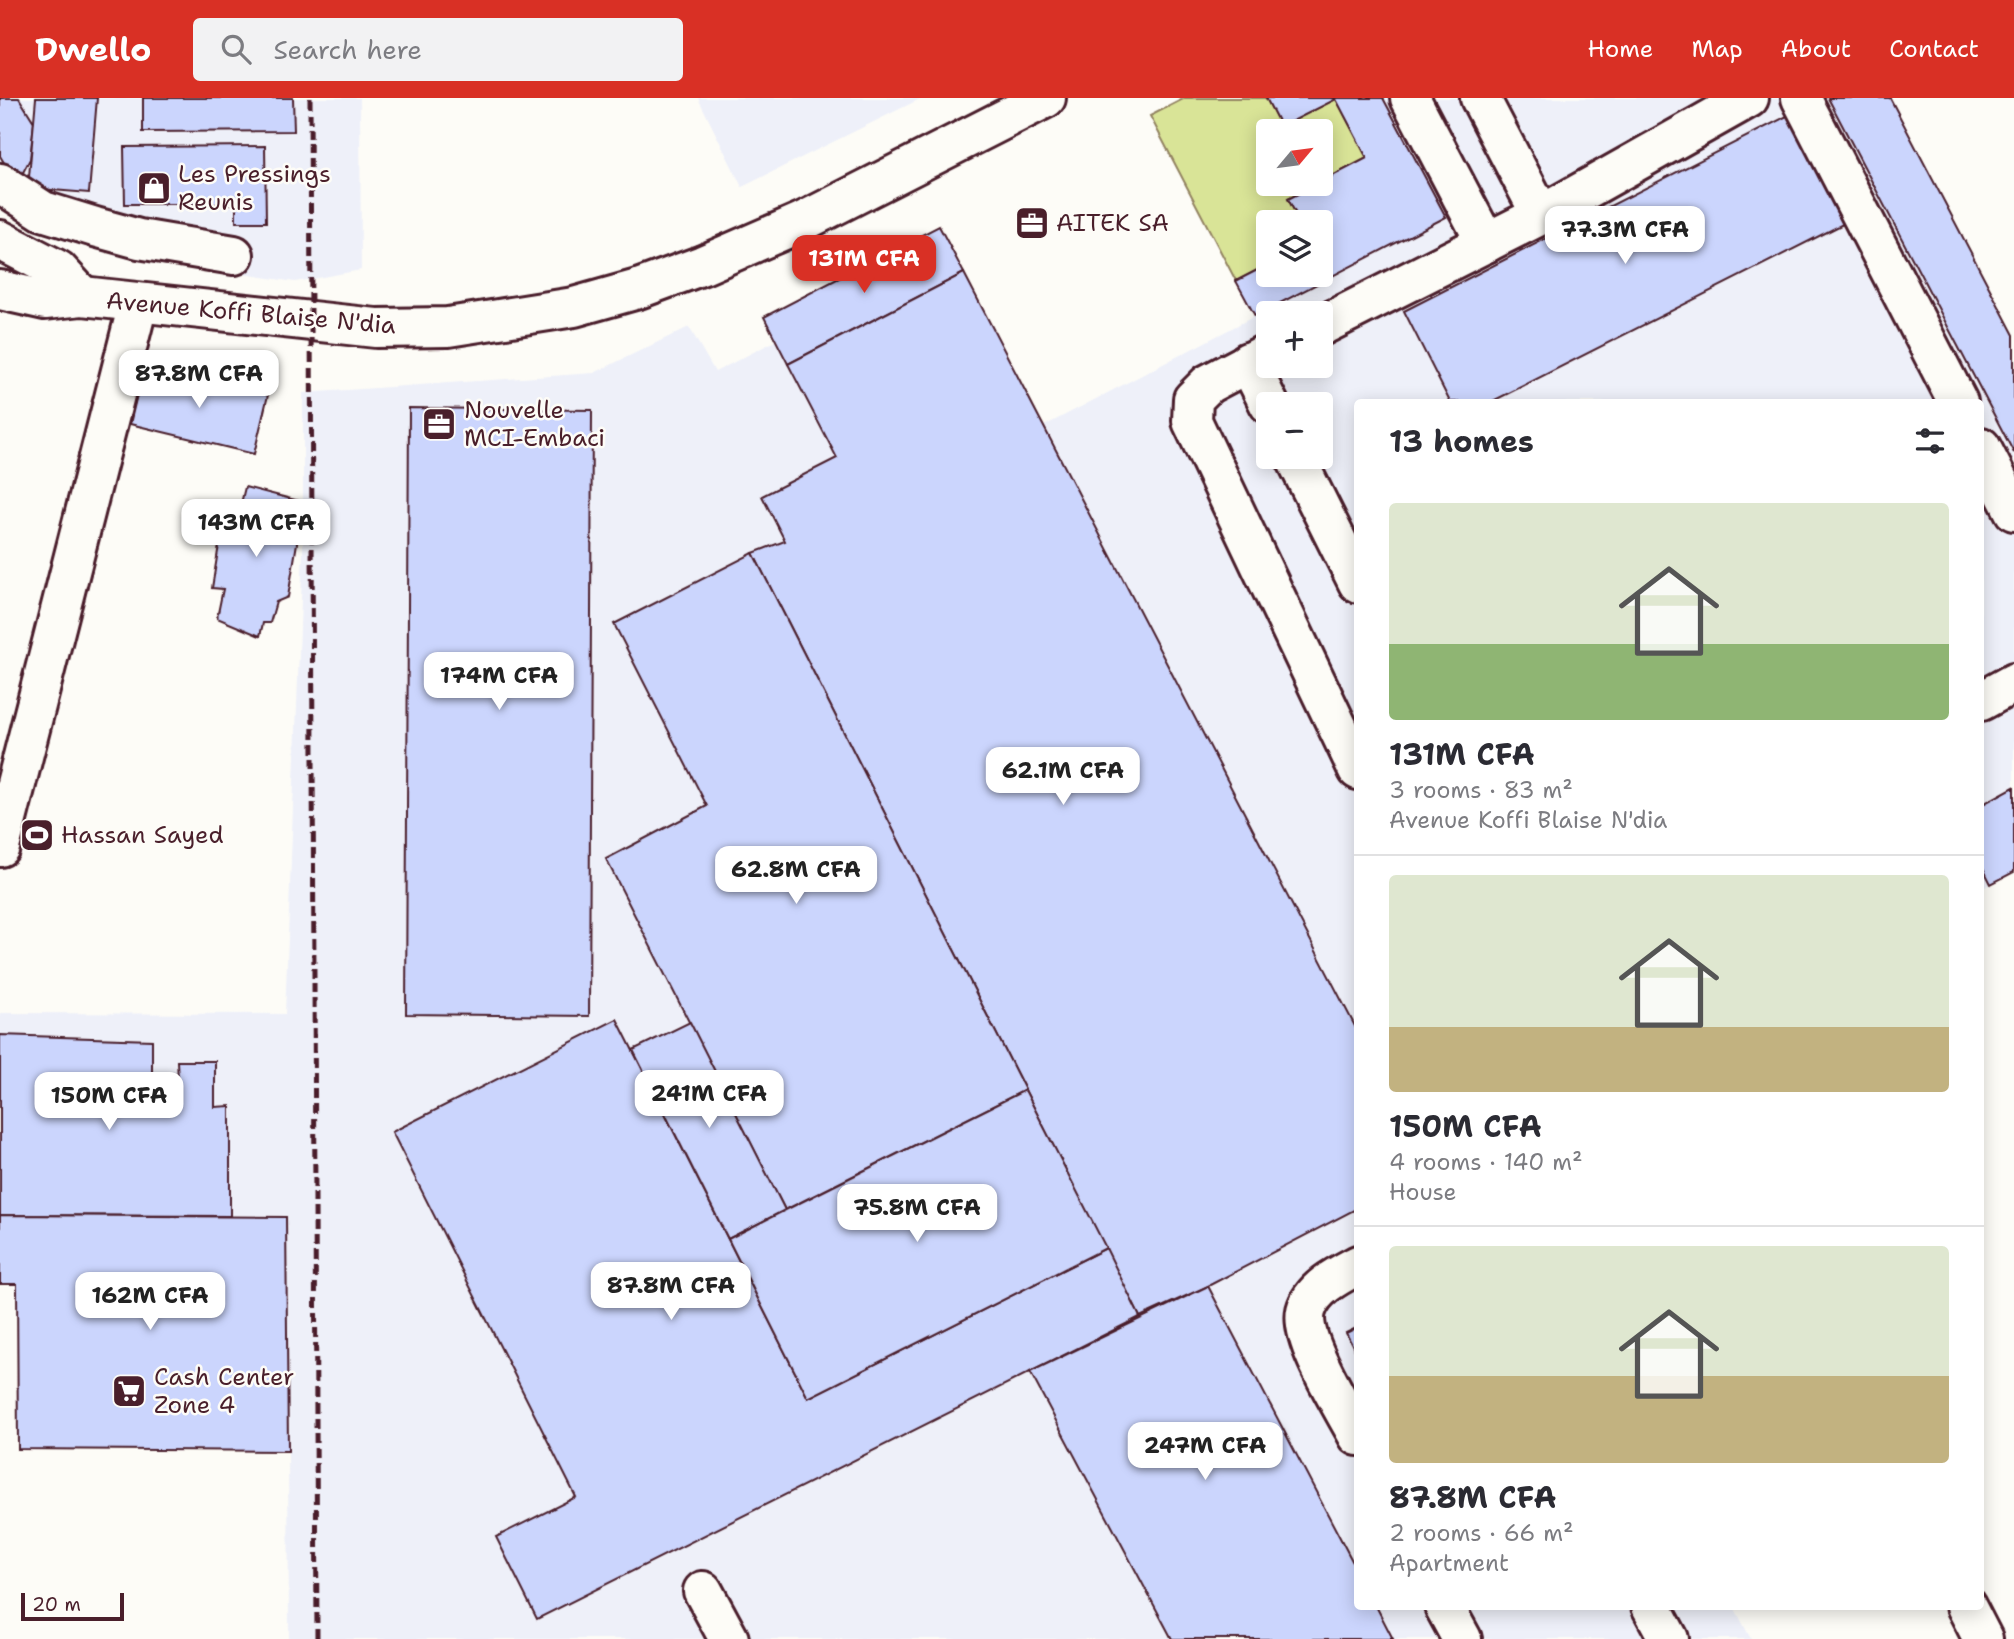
<!DOCTYPE html>
<html lang="en">
<head>
<meta charset="utf-8">
<style>
	:root { --surface:#fff; --page:#f2f2f3; --text:#2b2b33; --muted:#7c7c81; --line:#e1e1e2; --accent:#d93025 }
	body { margin:0; font-family:"Shantell Sans",sans-serif; background:var(--page); color:var(--text); height:100vh; display:flex; flex-direction:column; font-size:26px; white-space:nowrap }
	* { box-sizing:border-box; margin:0 }
	p { font-size:23px; color:var(--muted) }
	.icon { flex:none; width:38px; height:38px; fill:none; stroke:currentColor; stroke-width:2; stroke-linecap:round; stroke-linejoin:round }
	.map { position:relative; flex:1; overflow:hidden }
	.sheet { position:absolute; left:1354px; top:301px; width:630px; height:1211px; display:flex; flex-direction:column; background:var(--surface); border-radius:7px; box-shadow:0 4px 18px #0003 }
	.sheet>* { flex:none }
	.needle { width:46px; rotate:61deg }
	.buttons { position:absolute; left:1256px; top:21px; display:grid; gap:14px }
	.buttons a { display:grid; place-items:center; width:77px; height:77px; border-radius:7px; background:var(--surface); box-shadow:0 4px 18px #0003; font-size:35px }
	.scale { position:absolute; left:21px; bottom:18px; width:103px; box-sizing:border-box; padding-left:7px; border:4px solid #4a1f2b; border-top:0; font-size:19px; line-height:24px; white-space:nowrap; color:#4a1f2b; -webkit-text-stroke:5px #fdfcf7; paint-order:stroke }
	.price { position:absolute; translate:-50% -60px; padding:0 16px; border-radius:14px; background:#fff; color:#222; font-size:23px; line-height:46px; filter:drop-shadow(0 2px 4px #0008) }
	.price::after { content:''; position:absolute; left:50%; top:42px; width:21px; height:16px; margin-left:-10px; background:inherit; clip-path:polygon(0 0,100% 0,50% 100%) }
	.price.current { background:var(--accent); color:#fff }
	ul { padding:0; list-style:none }
	li { display:grid; align-content:center; gap:14px; height:371px; padding:0 35px }
	li+li { border-top:2px solid var(--line) }
	li span { display:grid; place-items:center; height:217px; border-radius:7px; color:#555 }
	li>.icon { margin-inline-start:auto }
	span .icon { width:126px; height:126px; fill:#fffc; stroke-width:1 }
	li b { font-size:30px }
	h2 { display:flex; justify-content:space-between; align-items:center; height:84px; padding:0 35px; font-size:30px }
	header { display:flex; align-items:center; gap:42px; box-sizing:border-box; height:98px; padding:0 35px; background:var(--accent); color:#fff }
	header strong { font-size:33px }
	nav { display:flex; gap:38px; margin-inline-start:auto; font-size:24px }
	.search { width:490px; height:63px; background:var(--page); display:flex; align-items:center; gap:18px; box-sizing:border-box; padding:0 24px; border-radius:7px; color:var(--muted); font-size:26px }
	.map>svg:first-child { display:block }
</style>
</head>
<body>
<header>
<strong>Dwello</strong>
<div class="search"><svg class="icon" aria-label="search" viewBox="0 0 24 24"><circle cx="10" cy="10" r="6"/><path d="M15 15l6 6"/></svg>Search here</div>
<nav><a>Home</a><a>Map</a><a>About</a><a>Contact</a></nav>
</header>
<div class="map">
<svg width="2014" height="1541" viewBox="0 0 2014 1541">
	<rect width="100%" height="100%" fill="#fdfcf7"/>
	<filter id="ink" filterUnits="userSpaceOnUse"><feTurbulence type="fractalNoise" baseFrequency=".0143" numOctaves="2"/><feDisplacementMap in="SourceGraphic" scale="14" xChannelSelector="R" yChannelSelector="G"/><feConvolveMatrix kernelMatrix="1 2 1 2 8 2 1 2 1" color-interpolation-filters="sRGB"/></filter>
	<g filter="url(#ink)">
		<g fill="#eef0f9" fill-rule="evenodd">
			<polygon points="0,0 360,0 361,172 295,184 150,162 0,100"/>
			<polygon points="698,0 922,0 742,89"/>
			<path d="M1383,0H1890L2014,237V774L1981,791V304H1358V1508L1734,1509L1751,1541H289L288,1353L18,1351L17,1186H0V915L285,916L303,451V295L594,275L689,229L715,274L775,243L764,219L939,128L1044,328L1445,119ZM1269,215H1321V268H1269ZM1269,306H1321V359H1269Z"/>
		</g>
		<polygon fill="#d9e497" stroke="#928261" stroke-width="2" points="1185,0 1266,0 1281,29 1336,1 1367,60 1321,84 1321,33 1269,33 1269,86 1317,86 1288,101 1300,124 1269,124 1269,166 1236,183 1150,18"/>
		<g fill="#cbd5fd" stroke="#4a1f2b" stroke-width="2">
			<polygon points="0,0 19,0 34,24 30,61 17,86 0,58"/>
			<polygon points="36,0 97,0 89,95 28,90"/>
			<polygon points="143,0 293,0 294,33 143,34"/>
			<polygon points="1266,0 1383,0 1446,119 1255,218 1236,183 1269,166 1269,177 1321,177 1321,124 1300,124 1288,101 1367,60 1336,1 1281,29"/>
			<polygon points="1828,0 1890,0 2014,237 2014,355"/>
			<polygon points="1789,17 1845,125 1491,304 1450,304 1404,213"/>
			<polygon points="265,48 266,124 236,124 236,106 125,106 124,49"/>
			<polygon points="939,128 964,175 788,266 764,219"/>
			<polygon points="964,175 1358,934 1358,1110 1208,1188 1140,1219 753,455 785,443 762,398 837,360 788,266"/>
			<polygon points="144,267 268,297 254,356 130,326"/>
			<polygon points="409,310 592,312 589,918 406,916"/>
			<polygon points="245,389 299,403 290,429 299,433 288,499 276,504 270,525 263,525 260,538 217,520 223,491 212,490 224,416 239,414"/>
			<polygon points="753,455 1025,992 785,1112 606,761 707,708 614,526"/>
			<polygon points="2014,689 2014,774 1991,786 1981,766 1981,707"/>
			<polygon points="617,921 808,1300 1106,1150 1140,1219 537,1521 496,1439 576,1399 392,1034"/>
			<polygon points="690,924 785,1112 728,1141 633,952"/>
			<polygon points="0,937 152,942 152,981 178,981 177,963 215,963 215,1009 230,1008 230,1118 0,1117"/>
			<polygon points="1025,992 1106,1150 808,1300 728,1141"/>
			<polygon points="0,1117 286,1119 288,1353 18,1351 17,1186 0,1186"/>
			<polygon points="1208,1188 1358,1474 1358,1508 1376,1508 1393,1541 1172,1541 1030,1274"/>
			<polygon points="1358,1229 1358,1258 1346,1235"/>
		</g>
		<g fill="none" stroke-linecap="round" stroke-linejoin="round">
			<g stroke="#4a1f2b" stroke-width="44">
				<g id="minor">
					<polyline points="1410,0 1486,145"/>
					<polyline points="1480,0 1541,117"/>
					<polyline points="1801,0 1958,304"/>
					<polyline points="0,85 43,113 95,129 139,141 234,157"/>
					<polyline points="0,142 58,172 82,198"/>
					<polyline points="0,192 45,202 82,198 376,230 448,229 574,209 638,191 703,167 802,124 1046,0"/>
					<polyline points="1321,228 1541,117 1749,0"/>
					<polyline points="1269,254 1208,286 1193,301 1192,323 1358,672"/>
					<polyline points="1248,264 1269,306"/>
					<polyline points="1981,349 2014,413"/>
					<polyline points="1295,359 1358,485"/>
					<polyline points="1981,603 2014,585"/>
					<polyline points="0,749 138,206"/>
					<path d="M1358,1167C1339,1177 1312,1190 1306,1213C1299,1242 1344,1311 1358,1338"/>
					<polyline points="703,1493 729,1541"/>
					<polyline points="1444,1508 1462,1541"/>
					<polyline points="1651,1508 1669,1541"/>
					<polyline points="1966,1508 1983,1541"/>
				</g>
			</g>
			<use href="#minor" stroke="#fdfcf7" stroke-width="38"/>
			<polyline stroke="#4a1f2b" stroke-width="5" stroke-dasharray="10 5" stroke-linecap="butt" points="310,0 317,1541"/>
		</g>
	</g>
	<defs>
		<g id="shop-square" transform="scale(1.75)"><rect x="-9" y="-9" width="18" height="18" rx="4" fill="#4a1f2b" stroke="#fdfcf7"/><path d="M-5-2.5h2.3a2.7 3.5 0 0 1 5.4 0H5L5.5 6h-11ZM-1.5-2.5h3a1.5 2.3 0 0 0-3 0Z" fill="#fff"/></g>
		<g id="office-square" transform="scale(1.75)"><rect x="-9" y="-9" width="18" height="18" rx="4" fill="#4a1f2b" stroke="#fdfcf7"/><path d="M-6-3h4V-5.5h4V-3h4V5H-6ZM-1-4.5V-3h2v-1.5ZM-6 0V1H6V0Z" fill="#fff"/></g>
		<g id="stadium-square" transform="scale(1.75)"><rect x="-9" y="-9" width="18" height="18" rx="4" fill="#4a1f2b" stroke="#fdfcf7"/><path d="M0-5a6.5 5 0 1 0 0 10a6.5 5 0 1 0 0-10ZM-3.5-1.8h7v3.6h-7Z" fill="#fff"/></g>
		<g id="supermarket-square" transform="scale(1.75)"><rect x="-9" y="-9" width="18" height="18" rx="4" fill="#4a1f2b" stroke="#fdfcf7"/><path d="M-6-5.5h2.5l.6 2H6L4.5 2H-2.5L-4.4-4H-6ZM-1.5 3.2a1.3 1.3 0 1 0 .1 0ZM3 3.2a1.3 1.3 0 1 0 .1 0Z" fill="#fff"/></g>
	</defs>
	<g fill-rule="evenodd">
		<use href="#shop-square" x="154" y="90"/>
		<use href="#office-square" x="1032" y="125"/>
		<use href="#office-square" x="439" y="326"/>
		<use href="#stadium-square" x="37" y="737"/>
		<use href="#supermarket-square" x="129" y="1293"/>
	</g>
	<g text-anchor="middle" stroke-width="5" stroke-linejoin="round" paint-order="stroke">
		<g font-size="24" fill="#4a1f2b" stroke="#fdfcf7" text-anchor="start">
			<text x="178" y="84">Les Pressings<tspan x="178" dy="28">Reunis</tspan></text>
			<text x="1056" y="133">AITEK SA</text>
			<text x="464" y="320">Nouvelle<tspan x="464" dy="28">MCI-Embaci</tspan></text>
			<text x="61" y="745">Hassan Sayed</text>
			<text x="154" y="1287">Cash Center<tspan x="154" dy="28">Zone 4</tspan></text>
		</g>
		<g font-size="24" fill="#4a1f2b" stroke="#fdfcf7">
			<text transform="translate(251 215) rotate(5)" y="8">Avenue Koffi Blaise N'dia</text>
		</g>
	</g>
</svg>
<div class="buttons">
<a><svg class="needle" viewBox="-14 -14 28 28"><path d="M0-13l5 13h-10z" fill="#e53935"/><path d="M0 13l5-13h-10z" fill="#7c7c81"/></svg></a>
<a><svg class="icon" aria-label="layers" viewBox="0 0 24 24"><path d="M12 4l9 5-9 5-9-5zM3 14l9 5 9-5"/></svg></a>
<a>+</a>
<a>−</a>
</div>
<div class="scale">20 m</div>
<b class="price" style="left:1625px;top:168px">77.3M CFA</b>
<b class="price current" style="left:864px;top:197px">131M CFA</b>
<b class="price" style="left:199px;top:312px">87.8M CFA</b>
<b class="price" style="left:256px;top:461px">143M CFA</b>
<b class="price" style="left:499px;top:614px">174M CFA</b>
<b class="price" style="left:1063px;top:709px">62.1M CFA</b>
<b class="price" style="left:796px;top:808px">62.8M CFA</b>
<b class="price" style="left:709px;top:1032px">241M CFA</b>
<b class="price" style="left:109px;top:1034px">150M CFA</b>
<b class="price" style="left:917px;top:1146px">75.8M CFA</b>
<b class="price" style="left:671px;top:1224px">87.8M CFA</b>
<b class="price" style="left:150px;top:1234px">162M CFA</b>
<b class="price" style="left:1205px;top:1384px">247M CFA</b>
<section class="sheet">
<h2>13 homes<svg class="icon" aria-label="filters" viewBox="0 0 24 24"><path d="M4 7h16M4 17h16"/><circle cx="9" cy="7" r="2"/><circle cx="15" cy="17" r="2"/></svg></h2>
<ul>
<li><span style="background:linear-gradient(#dfe7d0 65%,#8fb573 0)"><svg class="icon" aria-label="home" viewBox="0 0 24 24"><path d="M3 11l9-7 9 7M6 9v11h12V9"/></svg></span><div><b>131M CFA</b><p>3 rooms · 83 m²</p><p>Avenue Koffi Blaise N'dia</p></div></li>
<li><span style="background:linear-gradient(#dfe7d0 70%,#c2b280 0)"><svg class="icon" aria-label="home" viewBox="0 0 24 24"><path d="M3 11l9-7 9 7M6 9v11h12V9"/></svg></span><div><b>150M CFA</b><p>4 rooms · 140 m²</p><p>House</p></div></li>
<li><span style="background:linear-gradient(#dfe7d0 60%,#c2b280 0)"><svg class="icon" aria-label="home" viewBox="0 0 24 24"><path d="M3 11l9-7 9 7M6 9v11h12V9"/></svg></span><div><b>87.8M CFA</b><p>2 rooms · 66 m²</p><p>Apartment</p></div></li>
</ul>
</section>
</div>
</body>
</html>
